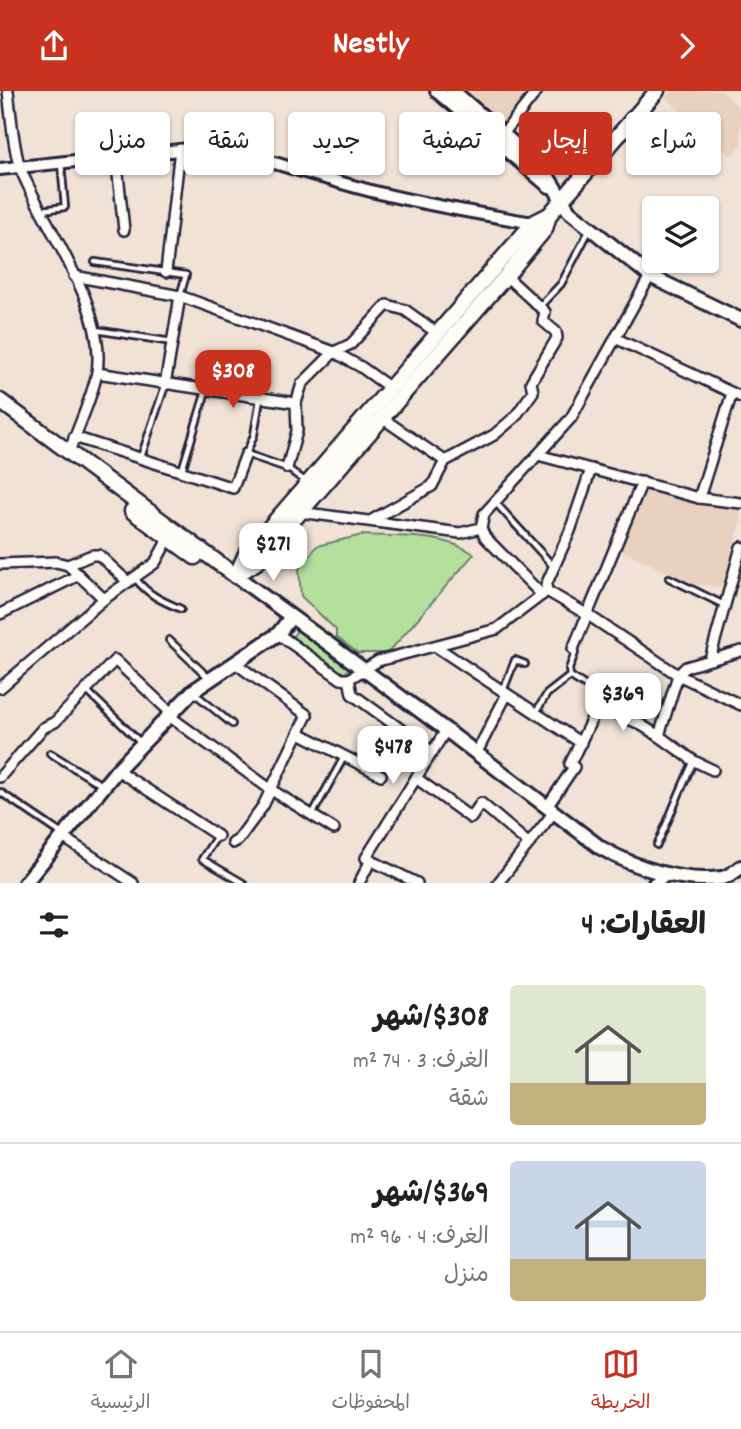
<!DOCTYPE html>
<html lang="ar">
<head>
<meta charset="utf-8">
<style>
	:root { --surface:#fff; --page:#f2f2f2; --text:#222; --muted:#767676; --line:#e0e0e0; --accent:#c8321e }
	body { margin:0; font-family:Dekko,"Playpen Sans Arabic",sans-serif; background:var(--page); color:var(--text); direction:rtl; height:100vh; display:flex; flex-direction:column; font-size:26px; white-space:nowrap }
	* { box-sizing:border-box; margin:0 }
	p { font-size:23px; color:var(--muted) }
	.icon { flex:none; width:38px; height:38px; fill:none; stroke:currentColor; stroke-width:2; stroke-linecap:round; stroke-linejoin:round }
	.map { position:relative; height:792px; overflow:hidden; direction:ltr }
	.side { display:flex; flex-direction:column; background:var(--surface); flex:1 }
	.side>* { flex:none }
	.hud { position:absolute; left:21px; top:21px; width:700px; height:63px; direction:rtl; display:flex; gap:14px }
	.controls { position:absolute; left:642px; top:105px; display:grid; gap:14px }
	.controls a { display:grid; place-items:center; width:77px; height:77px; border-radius:7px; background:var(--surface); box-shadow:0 2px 5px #0004; font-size:35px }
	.price { position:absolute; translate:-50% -60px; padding:0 16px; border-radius:14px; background:#fff; color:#222; font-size:23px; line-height:46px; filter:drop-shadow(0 2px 4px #0008) }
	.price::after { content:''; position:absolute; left:50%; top:42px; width:21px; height:16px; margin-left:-10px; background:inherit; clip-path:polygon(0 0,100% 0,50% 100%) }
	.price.active { background:var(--accent); color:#fff }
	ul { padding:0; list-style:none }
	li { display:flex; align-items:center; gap:21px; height:175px; padding:0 35px }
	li+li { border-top:2px solid var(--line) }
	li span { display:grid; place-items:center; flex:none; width:196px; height:140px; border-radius:7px; color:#555 }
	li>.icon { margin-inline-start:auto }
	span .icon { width:84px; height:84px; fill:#fffc; stroke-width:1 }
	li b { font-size:30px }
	h2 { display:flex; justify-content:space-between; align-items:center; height:84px; padding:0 35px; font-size:30px }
	.tag { padding:0 24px; border-radius:7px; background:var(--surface); box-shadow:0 2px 5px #0004; font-size:24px; line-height:63px }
	.tag.active { background:var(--accent); color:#fff }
	header { display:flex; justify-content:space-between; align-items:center; height:91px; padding:0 35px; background:var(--accent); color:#fff; font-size:32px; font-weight:700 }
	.dock { display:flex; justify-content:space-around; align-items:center; height:98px; border-top:2px solid var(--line); background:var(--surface); font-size:19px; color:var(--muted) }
	.dock a { display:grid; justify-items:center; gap:4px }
	.dock .active { color:var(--accent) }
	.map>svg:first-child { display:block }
</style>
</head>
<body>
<header><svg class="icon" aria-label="forward" viewBox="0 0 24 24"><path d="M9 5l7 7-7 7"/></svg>Nestly<svg class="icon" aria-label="share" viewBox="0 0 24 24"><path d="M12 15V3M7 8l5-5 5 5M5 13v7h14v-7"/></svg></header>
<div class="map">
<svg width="741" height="792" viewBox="0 0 741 792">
	<rect width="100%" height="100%" fill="#f2e2d6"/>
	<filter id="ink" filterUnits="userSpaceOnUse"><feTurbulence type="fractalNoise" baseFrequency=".0143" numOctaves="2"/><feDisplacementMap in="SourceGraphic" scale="14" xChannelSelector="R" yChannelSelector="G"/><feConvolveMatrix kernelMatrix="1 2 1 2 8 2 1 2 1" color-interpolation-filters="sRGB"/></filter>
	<g filter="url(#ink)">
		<g fill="#ead0bf">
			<polygon points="464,0 530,0 504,33"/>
			<polygon points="672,0 722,0 741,19 741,55 730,65 666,7"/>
			<polygon points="650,400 670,408 741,415 741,430 722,496 692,493 619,458 644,403"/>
		</g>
		<g fill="#b4e09d" stroke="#6b816c" stroke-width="2">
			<path d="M362,444C398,446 443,442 474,463L388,562H358L336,546V539L301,505L299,478L317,455Z"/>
			<polygon points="298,538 351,575 343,585 291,548"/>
		</g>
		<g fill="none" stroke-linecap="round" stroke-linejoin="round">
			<g stroke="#22223b" stroke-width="10">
				<g id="service">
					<polyline points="42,119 65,116 61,72"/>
					<polyline points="95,171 186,184 180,205"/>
					<polyline points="540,215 561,193 590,138"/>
					<polyline points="96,239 172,251"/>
					<polyline points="260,308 254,344 246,363 287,377 305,390"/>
					<polyline points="141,366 165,295"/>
					<polyline points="182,379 206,300"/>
					<polyline points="495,411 554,476"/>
					<path d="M135,487C148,504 162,510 181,518"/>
					<polyline points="669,487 724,514"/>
					<polyline points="169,549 210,588"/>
					<polyline points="570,585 592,599 598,607 598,615"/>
					<polyline points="87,600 141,652"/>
					<polyline points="503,600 515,569 525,573"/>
					<polyline points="193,601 232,633"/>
					<polyline points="536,621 547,603 570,585 569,578 575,562 573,559"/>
					<polyline points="50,662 103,695"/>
					<polyline points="0,701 62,743"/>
					<polyline points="312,724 344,666"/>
					<polyline points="217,745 202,768 243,792"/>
					<path d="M657,754C670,727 680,698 694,670"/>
				</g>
			</g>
			<g stroke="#22223b" stroke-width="14">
				<g id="minor">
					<path d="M8,0C11,22 13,59 21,79C45,137 107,216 97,281C94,302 77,339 69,361"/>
					<polyline points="503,43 537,0"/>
					<polyline points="116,65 124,139"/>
					<polyline points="166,181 180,58"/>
					<polyline points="74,185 180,205 334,261 361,276 389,296"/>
					<polyline points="615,247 741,306"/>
					<polyline points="97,282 296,312 302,293 334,261 351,253 387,214 405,219 437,242"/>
					<polyline points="165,294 180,205"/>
					<polyline points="382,327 445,370"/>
					<polyline points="74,346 233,397 246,363"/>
					<polyline points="538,364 699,407 741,412"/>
					<polyline points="287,377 297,340 296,312"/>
					<polyline points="699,407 732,302"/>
					<polyline points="299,421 460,442 481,437"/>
					<polyline points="372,429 432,395 445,370 494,344 515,326 533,301 531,291 557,247 556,241 543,230 545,221 506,185"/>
					<polyline points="0,473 56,471 68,474 104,508"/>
					<polyline points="68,474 92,464 99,464 128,491"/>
					<polyline points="547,500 546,494 570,440 591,378"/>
					<polyline points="542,504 485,446 481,437 484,423 571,327 650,185"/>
					<polyline points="0,523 79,484"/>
					<polyline points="278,543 341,588 349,588 378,570 497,538 547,500 588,524 678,584 686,576 741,560"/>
					<polyline points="435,555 581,652"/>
					<polyline points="573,558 642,391"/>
					<polyline points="710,568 741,456"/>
					<polyline points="349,588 352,603 432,661"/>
					<polyline points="0,597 104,508 155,472 171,443"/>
					<polyline points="169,625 270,698 334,738"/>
					<polyline points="299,642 381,684"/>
					<polyline points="659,645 694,670 713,679"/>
					<polyline points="477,661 507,603"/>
					<polyline points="117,679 218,745"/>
					<polyline points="0,686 43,637 55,631 115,569 171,622"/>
					<polyline points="416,687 471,727 481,712 529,753"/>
					<polyline points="547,716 574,676 570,673 598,615 638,632 659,645 678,584 741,614"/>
					<polyline points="61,745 133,792"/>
					<polyline points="233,752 238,749 263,715 307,624 235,572"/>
					<polyline points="359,792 371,769"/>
					<polyline points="417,792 366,767 446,639"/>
					<polyline points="498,792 554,721"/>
				</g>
			</g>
			<g stroke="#22223b" stroke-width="16">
				<g id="tertiary">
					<path d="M0,78L208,56C265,66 319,87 375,101C427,114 480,123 533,132"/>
					<polyline points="654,792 666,785"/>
				</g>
			</g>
			<g stroke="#22223b" stroke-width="18">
				<g id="secondary">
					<polyline points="437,0 549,95"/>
					<polyline points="453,0 543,78 569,120 650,185 741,229"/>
					<path d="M236,485L446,639L601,757C636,777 681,792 722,787C729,786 735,780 741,776"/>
					<polyline points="25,792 117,679 193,600 278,543 291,526"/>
				</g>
			</g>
			<g stroke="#22223b" stroke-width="19">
				<g id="primary">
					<polyline points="0,310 236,485"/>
					<polyline points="132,420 195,466"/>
					<polyline points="237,484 257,471 506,185 545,138 549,124"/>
					<polyline points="236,485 245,465 533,132 549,124 657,0"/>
				</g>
			</g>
			<use href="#service" stroke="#fdfcf7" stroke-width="4.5"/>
			<use href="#minor" stroke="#fdfcf7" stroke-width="9"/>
			<use href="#tertiary" stroke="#fdfcf7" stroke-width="10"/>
			<use href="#secondary" stroke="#fdfcf7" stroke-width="12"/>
			<use href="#primary" stroke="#fdfcf7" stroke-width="14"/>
		</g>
	</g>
</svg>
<div class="controls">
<a><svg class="icon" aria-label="layers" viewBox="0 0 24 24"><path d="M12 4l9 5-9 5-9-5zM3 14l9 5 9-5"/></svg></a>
</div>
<b class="price active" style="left:233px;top:319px">$308</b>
<b class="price" style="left:273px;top:492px">$271</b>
<b class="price" style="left:623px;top:642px">$369</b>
<b class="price" style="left:393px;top:695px">$478</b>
<div class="hud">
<a class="tag">شراء</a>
<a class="tag active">إيجار</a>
<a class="tag">تصفية</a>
<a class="tag">جديد</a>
<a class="tag">شقة</a>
<a class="tag">منزل</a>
</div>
</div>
<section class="side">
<h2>العقارات: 4<svg class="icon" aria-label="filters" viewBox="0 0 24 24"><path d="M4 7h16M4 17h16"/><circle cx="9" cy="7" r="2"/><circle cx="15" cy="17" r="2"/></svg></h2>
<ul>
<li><span style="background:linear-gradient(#dfe7d0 70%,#c2b280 0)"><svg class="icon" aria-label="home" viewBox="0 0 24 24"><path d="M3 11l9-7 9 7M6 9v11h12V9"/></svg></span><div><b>$308/شهر</b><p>الغرف: 3 · 74 m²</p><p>شقة</p></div></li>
<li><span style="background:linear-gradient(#c9d6e8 70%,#c2b280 0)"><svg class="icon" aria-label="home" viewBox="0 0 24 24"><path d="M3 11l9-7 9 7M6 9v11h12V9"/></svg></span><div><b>$369/شهر</b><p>الغرف: 4 · 96 m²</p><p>منزل</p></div></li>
</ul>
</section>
<nav class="dock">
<a class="active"><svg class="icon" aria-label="map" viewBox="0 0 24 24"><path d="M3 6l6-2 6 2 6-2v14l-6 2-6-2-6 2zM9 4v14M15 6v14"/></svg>الخريطة</a>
<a><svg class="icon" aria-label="saved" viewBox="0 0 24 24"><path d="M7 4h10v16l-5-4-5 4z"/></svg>المحفوظات</a>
<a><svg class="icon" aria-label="home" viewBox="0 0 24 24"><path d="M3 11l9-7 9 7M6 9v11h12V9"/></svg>الرئيسية</a>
</nav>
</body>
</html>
